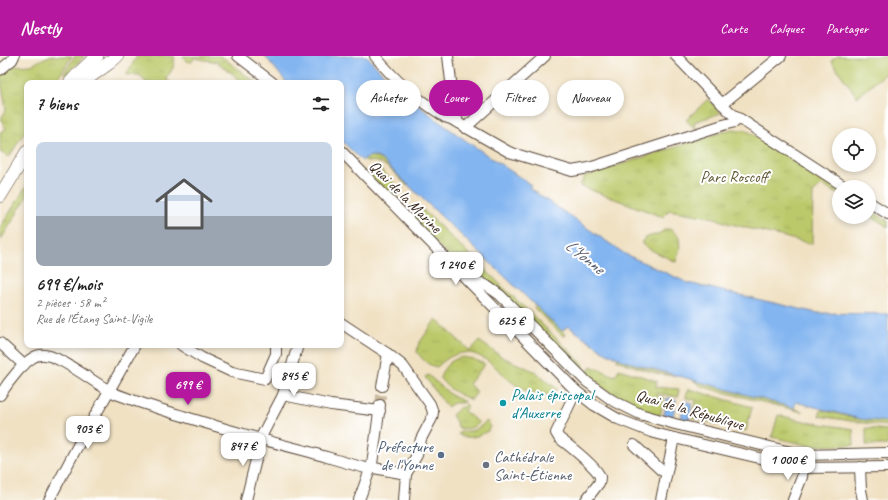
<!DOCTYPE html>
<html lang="fr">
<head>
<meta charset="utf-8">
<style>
	:root { --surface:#fff; --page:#f6f6f6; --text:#222; --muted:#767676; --line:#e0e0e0; --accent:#b5179e }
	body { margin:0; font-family:Caveat,sans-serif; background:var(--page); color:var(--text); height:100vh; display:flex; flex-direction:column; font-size:15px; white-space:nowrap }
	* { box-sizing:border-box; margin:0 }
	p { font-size:13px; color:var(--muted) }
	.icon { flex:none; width:22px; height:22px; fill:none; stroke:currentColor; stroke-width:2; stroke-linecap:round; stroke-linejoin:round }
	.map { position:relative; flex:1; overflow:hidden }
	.drawer { position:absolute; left:24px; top:24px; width:320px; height:268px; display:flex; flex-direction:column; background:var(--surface); border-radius:8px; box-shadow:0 2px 6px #0003 }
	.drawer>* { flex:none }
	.hud { position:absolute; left:356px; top:24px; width:380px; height:36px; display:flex; gap:8px }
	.tools { position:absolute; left:832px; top:72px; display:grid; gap:8px }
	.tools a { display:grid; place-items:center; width:44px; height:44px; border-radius:50%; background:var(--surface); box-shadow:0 2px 6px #0003; font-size:20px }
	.price { position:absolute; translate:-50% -34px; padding:0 9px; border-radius:8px; background:#fff; color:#222; font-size:13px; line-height:26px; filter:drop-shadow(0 1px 2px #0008) }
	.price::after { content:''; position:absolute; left:50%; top:24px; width:12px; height:9px; margin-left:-6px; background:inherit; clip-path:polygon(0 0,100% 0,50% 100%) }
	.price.active { background:var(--accent); color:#fff }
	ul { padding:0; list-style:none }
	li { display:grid; align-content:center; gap:8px; height:212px; padding:0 12px }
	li+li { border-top:1px solid var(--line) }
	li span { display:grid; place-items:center; height:124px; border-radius:8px; color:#555 }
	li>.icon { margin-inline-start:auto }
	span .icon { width:72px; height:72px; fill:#fffc; stroke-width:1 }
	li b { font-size:17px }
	h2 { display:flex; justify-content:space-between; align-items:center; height:48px; padding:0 12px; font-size:17px }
	.pill { padding:0 14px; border-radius:18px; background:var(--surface); box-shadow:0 2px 6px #0003; font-size:14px; line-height:36px }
	.pill.active { background:var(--accent); color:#fff }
	header { display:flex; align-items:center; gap:24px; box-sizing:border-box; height:56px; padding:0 20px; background:var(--accent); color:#fff }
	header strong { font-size:19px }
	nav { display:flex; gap:22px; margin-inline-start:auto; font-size:14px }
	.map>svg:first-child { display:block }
</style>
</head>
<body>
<header>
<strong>Nestly</strong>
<nav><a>Carte</a><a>Calques</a><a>Partager</a></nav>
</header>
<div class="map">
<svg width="888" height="444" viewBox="0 0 888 444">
	<defs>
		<pattern id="grass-tufts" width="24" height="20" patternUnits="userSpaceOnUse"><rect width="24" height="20" fill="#bcc96b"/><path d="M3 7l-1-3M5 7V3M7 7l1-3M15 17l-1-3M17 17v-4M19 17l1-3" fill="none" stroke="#a2ad5c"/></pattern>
	</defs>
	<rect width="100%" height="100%" fill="#fff"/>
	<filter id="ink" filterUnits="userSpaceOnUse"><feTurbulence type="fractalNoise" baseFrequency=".025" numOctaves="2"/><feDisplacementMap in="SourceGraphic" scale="8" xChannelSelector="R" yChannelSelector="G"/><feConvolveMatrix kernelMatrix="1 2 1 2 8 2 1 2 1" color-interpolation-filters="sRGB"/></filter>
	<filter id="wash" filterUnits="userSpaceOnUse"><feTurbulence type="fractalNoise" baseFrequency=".012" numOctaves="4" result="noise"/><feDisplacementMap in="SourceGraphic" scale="16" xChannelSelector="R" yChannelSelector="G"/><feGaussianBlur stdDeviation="0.9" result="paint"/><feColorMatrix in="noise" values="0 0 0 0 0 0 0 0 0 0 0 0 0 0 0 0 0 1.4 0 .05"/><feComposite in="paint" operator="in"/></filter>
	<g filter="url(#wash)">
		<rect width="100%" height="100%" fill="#f0e1c3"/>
		<g fill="url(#grass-tufts)" stroke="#7c7a44">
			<polygon points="49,0 72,0 55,27 27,27 27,72 9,101 0,96 0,76 6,73 1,63 6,54 0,18 11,10 31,9"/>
			<polygon points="75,0 85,0 66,19 64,17"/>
			<path d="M137,0H174C176,10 171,15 166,23L171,27H146L140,19H126Z"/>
			<polygon points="183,0 221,0 256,27 244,27 217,6 194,2 192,6 186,5"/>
			<polygon points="708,43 721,57 694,66 696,74 686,64"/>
			<polygon points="732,73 744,74 751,77 839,134 839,139 822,129 813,137 812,188 727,167 715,162 669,154 663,161 580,130 585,120"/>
			<path d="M372,100L383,105L408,129L407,130C396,119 384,102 367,106L364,103Z"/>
			<polygon points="376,112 382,115 402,135 393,144 367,117 371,113"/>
			<polygon points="27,129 27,141 0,185 0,172"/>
			<polygon points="422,153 584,309 581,315 502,237 465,216 412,163"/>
			<polygon points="869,153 888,165 888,171 869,159"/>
			<path d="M668,173L672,174L679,181L680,193L676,206L649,193L642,188V185C647,180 652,180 658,178C662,176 663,174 668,173Z"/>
			<polygon points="536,250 566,279 565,280 563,280 534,252"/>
			<path d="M436,263L470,295L479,285L502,301L536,316L557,333L552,340C544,338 533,337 525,334C517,331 509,324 503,318C480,296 462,287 437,311C427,309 423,304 417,296L418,289Z"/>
			<path d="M462,301L473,303L485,308L469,328L477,336L471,344C460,339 447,333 440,322C444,310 450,304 462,301Z"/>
			<path d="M618,302L642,311L675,320C656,319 635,311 617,304Z"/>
			<polygon points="591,310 615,320 619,313 657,325 656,331 679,333 678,341 656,337 656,339 664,341 660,361 629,350 586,320"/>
			<polygon points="428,319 451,339 465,346 463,347 454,347 447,351 425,321"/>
			<polygon points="694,325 794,352 802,356 711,333 701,330"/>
			<polygon points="689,333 752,351 746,375 692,362 696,344 686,342 687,336 688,336"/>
			<path d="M466,348L468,350L464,355L479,367C474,373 466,373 459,372L452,359L460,351L463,352Z"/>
			<polygon points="821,354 860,363 888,366 888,370 865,367 819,360"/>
			<polygon points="778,359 808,366 853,373 854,389 811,390 772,381"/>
			<path d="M487,365L490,370L488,375C479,380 469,384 459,379L458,377L460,375C474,376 476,374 487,365Z"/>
			<polygon points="866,372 888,374 888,389 866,389"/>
		</g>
		<polygon fill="#bcc96b" stroke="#7c7a44" points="837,0 888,0 888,16 857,41 831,5"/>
		<g fill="#83b5f0" stroke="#5f7087">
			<path d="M265,0H367C412,53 474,89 531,129L529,132L625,198L688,227L817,257L888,258V366L860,363L796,346L794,352L625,305L605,296L568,270L562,275L383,105C376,99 369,98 362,105L341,84V27H287Z"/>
			<polygon points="667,342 676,344 673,361 664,359"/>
			<polygon points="684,345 692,347 689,364 681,362"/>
		</g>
	</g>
	<g filter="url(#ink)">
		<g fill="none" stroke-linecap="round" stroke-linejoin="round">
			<polyline stroke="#ccbca2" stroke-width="10" stroke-dasharray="10 5" stroke-linecap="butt" points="380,349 382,330"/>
			<g stroke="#564537" stroke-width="12">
				<g id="minor">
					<polyline points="238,0 273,27"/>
					<path d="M375,0C397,27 416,42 445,61L451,63L509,96L572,115L589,112L723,69L735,66L737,62"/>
					<polyline points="448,0 454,50 458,67"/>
					<polyline points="676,0 731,57 845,131"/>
					<polyline points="0,14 12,4 14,0"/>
					<polyline points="722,48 781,0"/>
					<polyline points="465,72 545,0"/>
					<polyline points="341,95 576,335 594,349 618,363 651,376 674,382 803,412 888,411"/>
					<polyline points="869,146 888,158"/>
					<polyline points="464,218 487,230 500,239 587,326 612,344 640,358 675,368 803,399 888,397"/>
					<polyline points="341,267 388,298 403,310 430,348 433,356 432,362 421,383 417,399 406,418 404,444"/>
					<polyline points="0,287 24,309"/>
					<polyline points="181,289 202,302 232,316 265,323 276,298 276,289"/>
					<polyline points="382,330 388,298"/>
					<path d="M576,335L556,377L559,382C567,388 598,412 600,421C600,424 600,425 599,427L586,444"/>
					<path d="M0,339C7,328 27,300 40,299C57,296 96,329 114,337C138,347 164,354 189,362C228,374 267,385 306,395C328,401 348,408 370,413L374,412L406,418"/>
					<polyline points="283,339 331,349 380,355"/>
					<polyline points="634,389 661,414 666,416"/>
					<polyline points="860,411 861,434 863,444"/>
					<polyline points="49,444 76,393 135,289"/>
					<polyline points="246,444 262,379 283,339 298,289"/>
					<polyline points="359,444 372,408 380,349"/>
					<polyline points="661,444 674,382"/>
					<polyline points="793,444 802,421 803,412"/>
				</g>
			</g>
			<g stroke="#564537" stroke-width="14">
				<g id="secondary">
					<polyline points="70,27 77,19 97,0"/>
					<polyline points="81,27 109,7 117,0"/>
					<polyline points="0,140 27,96"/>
				</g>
			</g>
			<use href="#minor" stroke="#fff" stroke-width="10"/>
			<use href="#secondary" stroke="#fff" stroke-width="13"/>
		</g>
	</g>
	<circle fill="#0f9aa8" stroke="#fff" stroke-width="1.5" cx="503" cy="347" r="4"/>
	<circle fill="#5c6f8a" stroke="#fff" stroke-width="1.5" cx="441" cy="399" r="4"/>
	<circle fill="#6b7280" stroke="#fff" stroke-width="1.5" cx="486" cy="409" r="4"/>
	<g text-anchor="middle" stroke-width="4" stroke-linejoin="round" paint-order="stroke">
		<g font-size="16" fill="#625a35" stroke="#fff">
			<text x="734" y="126">Parc Roscoff</text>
		</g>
		<g font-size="16" fill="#3b2a1e" stroke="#fff">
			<text transform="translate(406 140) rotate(45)" y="6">Quai de la Marine</text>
			<text transform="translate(690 353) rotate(16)" y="6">Quai de la République</text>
		</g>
		<g font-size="16" fill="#0d838f" stroke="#fff" text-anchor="start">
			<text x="511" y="344">Palais épiscopal<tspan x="511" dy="18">d'Auxerre</tspan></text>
		</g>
		<g font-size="16" fill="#4e5e75" stroke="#fff" text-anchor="end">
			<text x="433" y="396">Préfecture<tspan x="433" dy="18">de l'Yonne</tspan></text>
		</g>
		<g font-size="16" fill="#5b616d" stroke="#fff" text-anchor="start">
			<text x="494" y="406">Cathédrale<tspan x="494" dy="18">Saint-Étienne</tspan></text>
		</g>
		<g font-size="17" font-style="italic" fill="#545b68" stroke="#fff">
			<text transform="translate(585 200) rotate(39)" y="6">L'Yonne</text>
		</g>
	</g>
</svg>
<div class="tools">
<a><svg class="icon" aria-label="locate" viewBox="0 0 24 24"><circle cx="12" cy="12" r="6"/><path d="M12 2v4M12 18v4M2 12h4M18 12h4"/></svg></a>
<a><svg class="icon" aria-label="layers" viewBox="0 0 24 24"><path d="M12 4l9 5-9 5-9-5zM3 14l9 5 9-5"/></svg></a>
</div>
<b class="price" style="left:456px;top:230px">1 240 €</b>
<b class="price" style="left:511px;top:286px">625 €</b>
<b class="price" style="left:294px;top:341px">845 €</b>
<b class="price active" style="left:188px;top:350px">699 €</b>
<b class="price" style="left:88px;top:394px">903 €</b>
<b class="price" style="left:243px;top:411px">847 €</b>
<b class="price" style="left:788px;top:425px">1 000 €</b>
<div class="hud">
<a class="pill">Acheter</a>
<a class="pill active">Louer</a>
<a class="pill">Filtres</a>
<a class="pill">Nouveau</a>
</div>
<section class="drawer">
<h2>7 biens<svg class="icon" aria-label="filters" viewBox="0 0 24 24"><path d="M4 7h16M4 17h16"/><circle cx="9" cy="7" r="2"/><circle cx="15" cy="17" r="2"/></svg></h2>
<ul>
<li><span style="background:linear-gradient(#c9d6e8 60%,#9aa5b1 0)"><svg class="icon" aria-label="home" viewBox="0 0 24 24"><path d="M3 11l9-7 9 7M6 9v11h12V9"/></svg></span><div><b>699 €/mois</b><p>2 pièces · 58 m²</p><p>Rue de l'Étang Saint-Vigile</p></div></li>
</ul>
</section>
</div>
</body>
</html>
